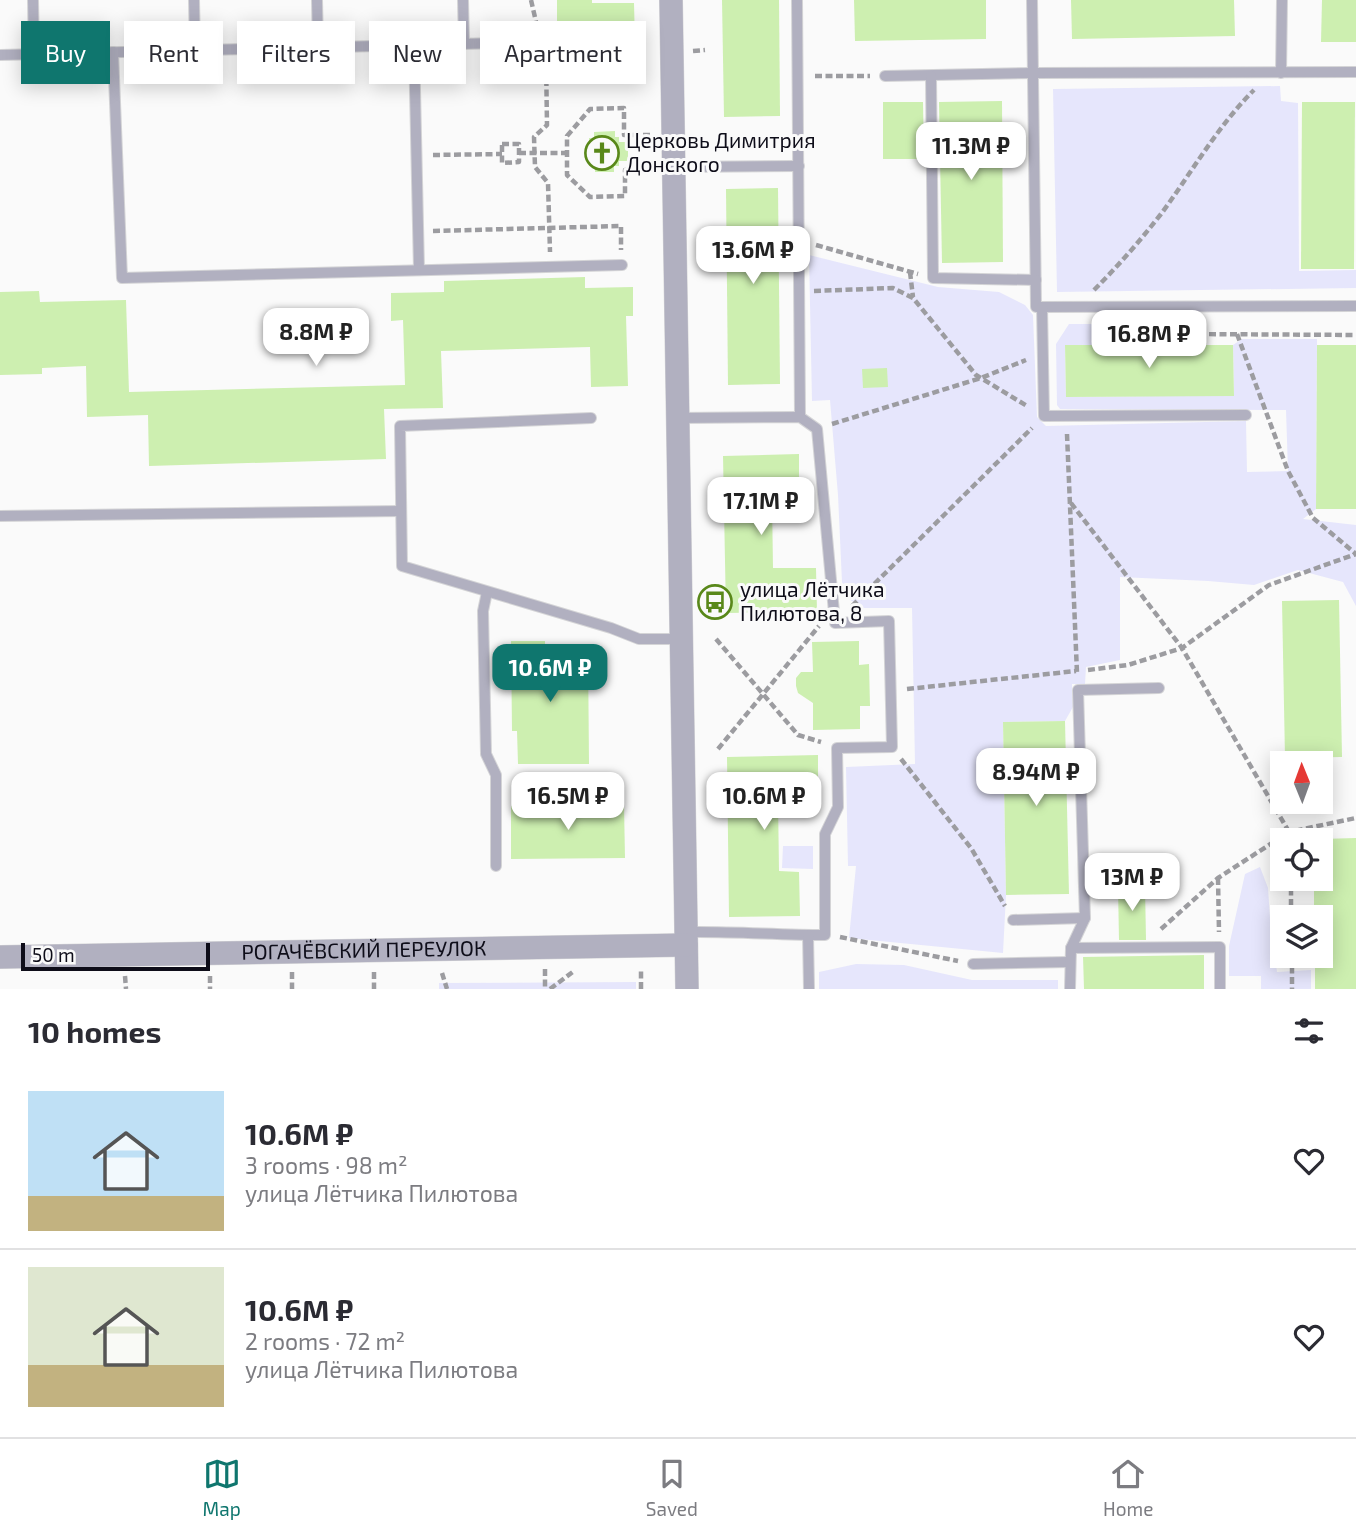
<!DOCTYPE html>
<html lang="en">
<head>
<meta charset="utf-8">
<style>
	:root { --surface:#fff; --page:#f2f2f3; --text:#2b2b33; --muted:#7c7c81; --line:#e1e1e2; --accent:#0f766e }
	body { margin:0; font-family:"Exo 2",sans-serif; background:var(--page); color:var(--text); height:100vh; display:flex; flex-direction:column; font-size:26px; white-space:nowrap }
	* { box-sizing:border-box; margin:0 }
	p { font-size:23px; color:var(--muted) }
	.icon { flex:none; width:38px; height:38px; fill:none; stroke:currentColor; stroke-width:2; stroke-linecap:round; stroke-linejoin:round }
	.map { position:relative; height:989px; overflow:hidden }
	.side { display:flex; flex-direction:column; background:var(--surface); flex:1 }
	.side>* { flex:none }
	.banner { position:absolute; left:21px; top:21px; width:700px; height:63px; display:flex; gap:14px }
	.needle { width:46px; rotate:359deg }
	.controls { position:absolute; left:1270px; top:751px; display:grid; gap:14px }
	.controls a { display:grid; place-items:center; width:63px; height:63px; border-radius:0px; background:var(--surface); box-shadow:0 4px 18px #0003; font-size:35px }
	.scale { position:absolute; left:21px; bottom:18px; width:189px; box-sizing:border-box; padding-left:7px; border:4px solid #0e0d19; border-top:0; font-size:19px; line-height:24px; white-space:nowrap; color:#0e0d19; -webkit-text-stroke:5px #fafafa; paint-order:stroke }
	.price { position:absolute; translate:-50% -60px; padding:0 16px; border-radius:14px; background:#fff; color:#222; font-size:23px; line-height:46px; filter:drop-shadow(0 2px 4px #0008) }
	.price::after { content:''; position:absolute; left:50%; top:42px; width:21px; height:16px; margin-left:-10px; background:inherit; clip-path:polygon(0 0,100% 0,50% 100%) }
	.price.selected { background:var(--accent); color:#fff }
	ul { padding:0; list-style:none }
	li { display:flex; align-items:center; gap:21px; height:175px; padding:0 28px }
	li+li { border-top:2px solid var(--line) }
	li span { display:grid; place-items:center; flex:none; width:196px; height:140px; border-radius:0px; color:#555 }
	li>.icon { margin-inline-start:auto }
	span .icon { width:84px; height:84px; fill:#fffc; stroke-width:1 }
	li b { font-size:30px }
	h2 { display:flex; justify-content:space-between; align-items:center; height:84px; padding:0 28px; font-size:30px }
	.tag { padding:0 24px; border-radius:0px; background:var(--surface); box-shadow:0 4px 18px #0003; font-size:24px; line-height:63px }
	.tag.selected { background:var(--accent); color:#fff }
	.menu { display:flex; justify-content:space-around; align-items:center; height:98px; border-top:2px solid var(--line); background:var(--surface); font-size:19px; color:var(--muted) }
	.menu a { display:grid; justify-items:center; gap:4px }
	.menu .selected { color:var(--accent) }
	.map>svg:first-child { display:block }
</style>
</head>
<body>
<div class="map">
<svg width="1356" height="989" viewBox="0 0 1356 989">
	<rect width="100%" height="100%" fill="#fafafa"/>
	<g fill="#e6e6fc">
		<polygon points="1280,86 1281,101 1298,103 1299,271 1356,270 1356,288 1057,292 1053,89"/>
		<polygon points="809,255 938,287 999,292 1025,305 1033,315 1037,417 1046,426 1246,421 1247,472 1288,471 1286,410 1060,409 1057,405 1056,344 1069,324 1097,324 1098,345 1065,345 1066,397 1234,395 1233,345 1242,339 1317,339 1316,509 1303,519 1356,525 1356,606 1343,582 1298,570 1254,585 1208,581 1120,577 1120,660 1086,667 1085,684 1072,684 1073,707 1065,721 1003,722 1006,895 1003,953 849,938 856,866 848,866 846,767 915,764 912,608 863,608 847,598 842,582 838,495 830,400 812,401"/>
		<polygon points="1178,322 1178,344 1118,345 1118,323"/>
		<polygon points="783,846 813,846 813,869 782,868"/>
		<polygon points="1260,867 1268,888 1271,933 1277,972 1311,970 1311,989 1261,989 1261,976 1229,976 1229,946 1245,874"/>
		<polygon points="856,964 904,965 972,980 1058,980 1058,989 819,989 819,972"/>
		<polygon points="636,982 636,989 439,989 439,983"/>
	</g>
	<g fill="#cdefb0">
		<polygon points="557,0 592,0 592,3 634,3 635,43 626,43 627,69 561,70 560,44 557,44"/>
		<polygon points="722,0 779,0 780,116 724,117"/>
		<polygon points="854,0 986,0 986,39 855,41"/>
		<polygon points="1071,0 1234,0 1235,36 1072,39"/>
		<polygon points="1322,0 1356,0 1356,42 1321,42"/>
		<polygon points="1002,101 1003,262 942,263 939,102"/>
		<polygon points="883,102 923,102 924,159 883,159"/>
		<polygon points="1302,102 1355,102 1354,269 1301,269"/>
		<polygon points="615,131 615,137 619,137 619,142 628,142 628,161 619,161 619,166 614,166 614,172 595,172 595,166 590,166 589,138 594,138 594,132"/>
		<polygon points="778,188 780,384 728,385 726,189"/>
		<polygon points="585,277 585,288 633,287 633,316 626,316 628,386 591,387 590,347 441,351 443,408 384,409 386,459 149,466 148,415 87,417 86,366 42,368 42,374 0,375 0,292 39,291 40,302 126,300 129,392 405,385 403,320 391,321 391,293 444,292 444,281"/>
		<polygon points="1108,341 1118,342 1118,345 1178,344 1178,341 1197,341 1197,345 1233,345 1234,396 1066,397 1065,345 1098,345 1097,342"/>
		<polygon points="1317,345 1356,345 1356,509 1316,509"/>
		<polygon points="887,368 888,387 863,388 862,369"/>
		<polygon points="799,454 799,499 772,499 773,568 816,568 817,612 726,613 723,456"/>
		<polygon points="1339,600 1342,757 1285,758 1282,601"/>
		<polygon points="511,641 545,641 545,648 588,648 589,764 518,764 517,731 512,731"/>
		<polygon points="859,641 859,665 869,664 870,706 860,706 860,729 813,730 813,703 798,693 796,686 796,678 801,672 813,672 812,642"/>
		<polygon points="1065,721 1069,894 1006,895 1003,722"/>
		<polygon points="818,755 818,799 778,799 779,871 799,872 800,916 729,917 727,757"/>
		<polygon points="624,805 625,858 511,859 511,806"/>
		<polygon points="1356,838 1356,989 1315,989 1315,956 1321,956 1321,917 1314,917 1314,878 1321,878 1321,839"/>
		<polygon points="1145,886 1146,940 1119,940 1118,887"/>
		<polygon points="1204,955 1204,989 1084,989 1083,957"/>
	</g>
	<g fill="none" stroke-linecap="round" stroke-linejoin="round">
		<g stroke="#d4d4d6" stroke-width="12">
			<g id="lane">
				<polyline points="33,0 34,54"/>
				<polyline points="194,0 195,50"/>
				<polyline points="317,0 318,47"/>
				<polyline points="463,0 464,44"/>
				<polyline points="797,0 800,417"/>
				<polyline points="1032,0 1036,307 1356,306"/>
				<polyline points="414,45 419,270"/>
				<polyline points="113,52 122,278 622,265"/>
				<polyline points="0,55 541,42"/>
				<polyline points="1281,73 1282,0"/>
				<polyline points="885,76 1034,73 1356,72"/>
				<polyline points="931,76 933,278 1036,280"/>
				<polyline points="674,167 799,166"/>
				<polyline points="1042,307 1044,416 1246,415"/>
				<polyline points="591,418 400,426 402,566 611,628 639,639 681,639"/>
				<path d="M678,418L800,417L817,429L835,623L889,621L892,747L837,748L838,807L825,834V935C778,935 732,931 686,932"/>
				<polyline points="0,516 401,511"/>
				<polyline points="487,592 483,611 486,754 496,775 496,866"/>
				<polyline points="1013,920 1085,918"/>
				<polyline points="808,935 809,989"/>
				<polyline points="1071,948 1220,947 1220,989"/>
				<polyline points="973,964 1069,962"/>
				<polyline points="1070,989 1071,948 1085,918 1078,690 1159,688"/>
			</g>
		</g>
		<g stroke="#d4d4d6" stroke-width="24">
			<g id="street">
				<polyline points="671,0 687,989"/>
				<path id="s1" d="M0,957L686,945"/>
			</g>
		</g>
		<g stroke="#9c9ca0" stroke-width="4.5" stroke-dasharray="7 3.5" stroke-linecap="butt">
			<polyline points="531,0 537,26"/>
			<polyline points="693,51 705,50"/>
			<polyline points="546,58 547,125 534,137 535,167 548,183 550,252"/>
			<polyline points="815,76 870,76"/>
			<polyline points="650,135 624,135 624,108 590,109 567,136 567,175 590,197 625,196 625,170 651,169"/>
			<polygon points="502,144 519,144 519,162 502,163"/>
			<polyline points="519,153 567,153"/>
			<polyline points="433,155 502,154"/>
			<polyline points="433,231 621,226 621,250"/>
			<polyline points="816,245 918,274"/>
			<polyline points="910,272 913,297"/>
			<path d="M1094,290C1118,266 1140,241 1161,214C1192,172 1217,127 1254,90"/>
			<polyline points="814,291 893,288 913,298 976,375 1027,406"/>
			<polyline points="1107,321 1108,341"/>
			<polyline points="1188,334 1356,335"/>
			<polyline points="1237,334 1288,471 1313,518 1356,554"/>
			<polyline points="1188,341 1188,321"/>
			<polyline points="832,424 981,378 1026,360"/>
			<polyline points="1067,434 1077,673"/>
			<polyline points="1071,503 1182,648 1289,832 1290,840"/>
			<polyline points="852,606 1032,428"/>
			<polyline points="716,639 798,735 821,742"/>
			<polyline points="1088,670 1128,665 1182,648 1269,585 1356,554"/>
			<polyline points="907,689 1076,671"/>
			<polyline points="718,749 819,626"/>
			<polyline points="901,759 971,848 1005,906"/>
			<polyline points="1218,878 1219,932"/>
			<polyline points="1291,878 1291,917"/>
			<polyline points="1161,929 1218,878 1289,832 1356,818"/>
			<polyline points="840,937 958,961"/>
			<polyline points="1292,956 1292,989"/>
			<polyline points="545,969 545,989"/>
			<polyline points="292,972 292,989"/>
			<polyline points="374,972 374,989"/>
			<polyline points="442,973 447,989"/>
			<polyline points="125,976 126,989"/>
			<polyline points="210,976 210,989"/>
			<polyline points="550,989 574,971"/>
			<polyline points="641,989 641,969"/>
		</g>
		<use href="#lane" stroke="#b1b0c0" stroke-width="10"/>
		<use href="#street" stroke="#b1b0c0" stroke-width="23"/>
	</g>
	<defs>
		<g id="church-ring" transform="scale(1.75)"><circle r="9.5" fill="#fafafa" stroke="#59881a" stroke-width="1.5"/><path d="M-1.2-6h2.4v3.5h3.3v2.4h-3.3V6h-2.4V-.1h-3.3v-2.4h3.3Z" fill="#59881a"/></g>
		<g id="bus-ring" transform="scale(1.75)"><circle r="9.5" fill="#fafafa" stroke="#59881a" stroke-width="1.5"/><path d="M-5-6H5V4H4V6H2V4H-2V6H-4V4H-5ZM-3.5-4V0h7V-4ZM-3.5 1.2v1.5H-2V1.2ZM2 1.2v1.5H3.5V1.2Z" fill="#59881a"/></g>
	</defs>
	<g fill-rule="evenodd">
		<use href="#church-ring" x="602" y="153"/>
		<use href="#bus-ring" x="715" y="602"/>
	</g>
	<g text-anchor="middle" stroke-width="6" stroke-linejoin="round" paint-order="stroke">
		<g font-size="21" fill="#0e0d19" stroke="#fafafa" text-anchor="start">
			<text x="626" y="148">Церковь Димитрия<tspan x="626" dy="24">Донского</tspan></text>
			<text x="740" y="597">улица Лётчика<tspan x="740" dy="24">Пилютова, 8</tspan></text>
		</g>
		<g font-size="21" fill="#0e0d19" stroke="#fafafa">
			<text dy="7" stroke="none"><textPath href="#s1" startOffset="364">РОГАЧЁВСКИЙ ПЕРЕУЛОК</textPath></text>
		</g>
	</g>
</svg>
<div class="controls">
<a><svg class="needle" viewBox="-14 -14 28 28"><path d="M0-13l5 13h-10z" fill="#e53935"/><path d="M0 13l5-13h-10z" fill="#7c7c81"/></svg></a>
<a><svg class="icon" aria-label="locate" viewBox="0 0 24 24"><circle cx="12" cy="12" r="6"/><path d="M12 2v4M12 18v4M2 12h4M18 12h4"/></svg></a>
<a><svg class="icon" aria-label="layers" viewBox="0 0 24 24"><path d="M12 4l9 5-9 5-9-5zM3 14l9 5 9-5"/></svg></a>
</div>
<div class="scale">50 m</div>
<b class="price" style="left:971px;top:182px">11.3M ₽</b>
<b class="price" style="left:753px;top:286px">13.6M ₽</b>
<b class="price" style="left:316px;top:368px">8.8M ₽</b>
<b class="price" style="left:1149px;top:370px">16.8M ₽</b>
<b class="price" style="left:761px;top:537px">17.1M ₽</b>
<b class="price selected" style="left:550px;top:704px">10.6M ₽</b>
<b class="price" style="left:1036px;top:808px">8.94M ₽</b>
<b class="price" style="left:568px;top:832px">16.5M ₽</b>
<b class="price" style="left:764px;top:832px">10.6M ₽</b>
<b class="price" style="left:1132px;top:913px">13M ₽</b>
<div class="banner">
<a class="tag selected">Buy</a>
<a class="tag">Rent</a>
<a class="tag">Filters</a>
<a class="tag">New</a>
<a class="tag">Apartment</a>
</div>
</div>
<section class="side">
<h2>10 homes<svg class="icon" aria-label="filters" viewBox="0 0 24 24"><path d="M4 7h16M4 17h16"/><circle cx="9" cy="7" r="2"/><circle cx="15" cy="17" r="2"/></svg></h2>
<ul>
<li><span style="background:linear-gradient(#bfe0f5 75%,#c2b280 0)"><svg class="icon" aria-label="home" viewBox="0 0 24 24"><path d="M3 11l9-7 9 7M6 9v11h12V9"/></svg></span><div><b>10.6M ₽</b><p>3 rooms · 98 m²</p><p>улица Лётчика Пилютова</p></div><svg class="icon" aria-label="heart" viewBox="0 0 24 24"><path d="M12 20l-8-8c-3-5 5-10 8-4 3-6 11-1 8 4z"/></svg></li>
<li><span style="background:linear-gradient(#dfe7d0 70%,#c2b280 0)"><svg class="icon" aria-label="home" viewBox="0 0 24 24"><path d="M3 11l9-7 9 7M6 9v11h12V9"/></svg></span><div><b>10.6M ₽</b><p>2 rooms · 72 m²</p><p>улица Лётчика Пилютова</p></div><svg class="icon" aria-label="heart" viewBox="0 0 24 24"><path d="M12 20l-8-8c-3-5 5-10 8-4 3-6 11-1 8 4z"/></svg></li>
</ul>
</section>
<nav class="menu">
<a class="selected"><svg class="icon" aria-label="map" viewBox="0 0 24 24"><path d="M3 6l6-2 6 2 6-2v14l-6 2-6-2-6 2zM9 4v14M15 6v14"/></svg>Map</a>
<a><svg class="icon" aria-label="saved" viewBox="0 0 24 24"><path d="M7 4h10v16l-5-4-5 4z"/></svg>Saved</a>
<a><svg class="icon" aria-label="home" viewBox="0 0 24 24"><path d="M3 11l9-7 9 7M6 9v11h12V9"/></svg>Home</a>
</nav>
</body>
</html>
